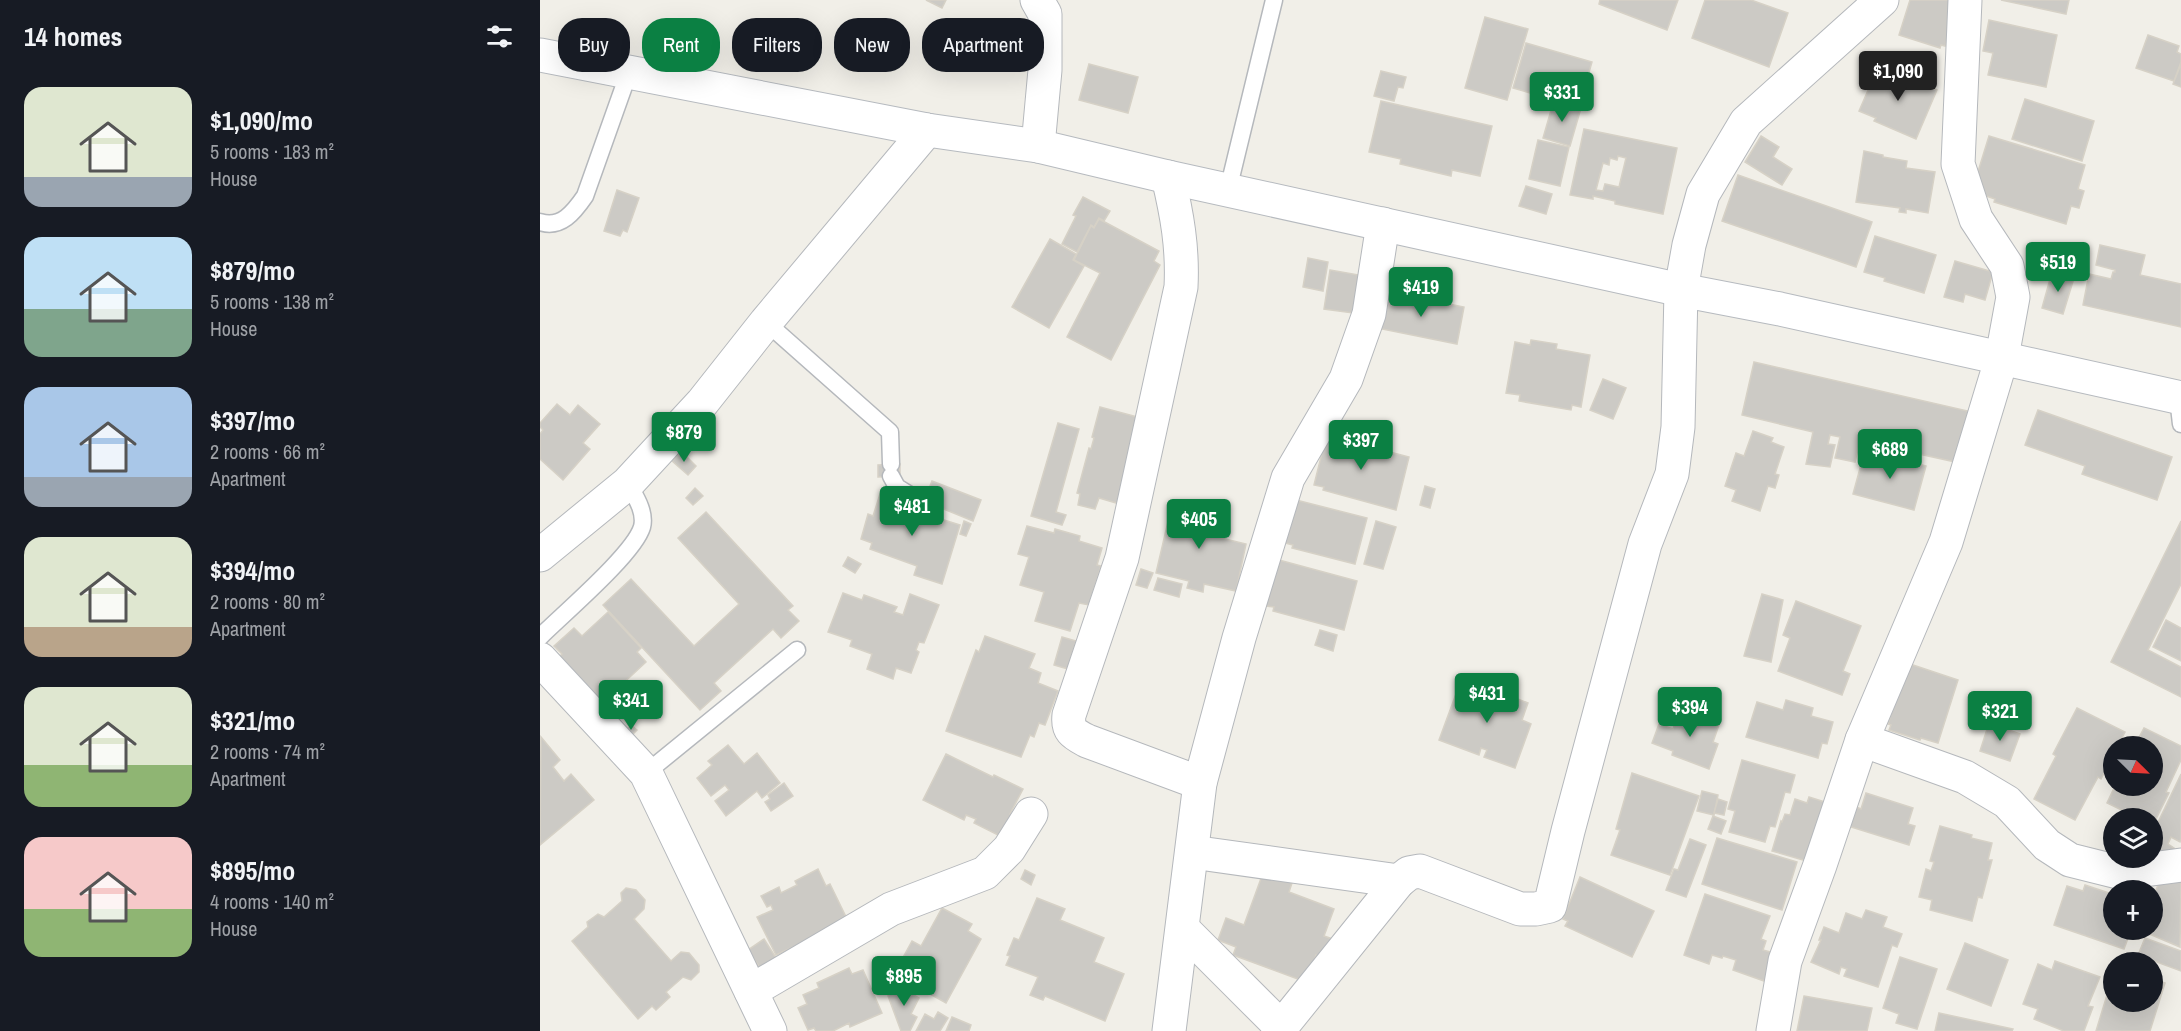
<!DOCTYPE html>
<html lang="en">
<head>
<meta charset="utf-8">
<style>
	:root { --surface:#171b24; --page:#242831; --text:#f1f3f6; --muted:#9ea1a6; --accent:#0b8043 }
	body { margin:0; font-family:"Archivo Narrow",sans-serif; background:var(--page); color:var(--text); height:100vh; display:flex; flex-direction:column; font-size:22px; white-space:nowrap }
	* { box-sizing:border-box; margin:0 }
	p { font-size:20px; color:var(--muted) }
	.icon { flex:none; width:33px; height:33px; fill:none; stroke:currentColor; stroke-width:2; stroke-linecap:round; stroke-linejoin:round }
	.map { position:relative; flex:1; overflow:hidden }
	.drawer { display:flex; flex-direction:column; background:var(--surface); width:540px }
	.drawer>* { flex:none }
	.banner { position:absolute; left:18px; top:18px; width:570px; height:54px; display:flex; gap:12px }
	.needle { width:39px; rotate:114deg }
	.fabs { position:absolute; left:1563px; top:736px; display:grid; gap:12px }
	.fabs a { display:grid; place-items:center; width:60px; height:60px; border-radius:50%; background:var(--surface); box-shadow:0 6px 24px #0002; font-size:30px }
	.price { position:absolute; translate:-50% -51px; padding:0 14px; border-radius:6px; background:var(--accent); color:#fff; font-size:20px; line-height:39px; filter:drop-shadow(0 2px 3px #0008) }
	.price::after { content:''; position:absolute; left:50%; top:36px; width:18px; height:14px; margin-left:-9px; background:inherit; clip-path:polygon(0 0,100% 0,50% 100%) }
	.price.selected { background:#222; color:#fff }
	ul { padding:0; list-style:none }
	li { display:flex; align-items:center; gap:18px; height:150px; padding:0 24px }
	li span { display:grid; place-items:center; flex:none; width:168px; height:120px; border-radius:18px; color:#555 }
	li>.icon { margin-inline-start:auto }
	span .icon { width:72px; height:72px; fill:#fffc; stroke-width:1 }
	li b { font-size:26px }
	h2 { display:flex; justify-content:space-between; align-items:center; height:72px; padding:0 24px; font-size:26px }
	.pill { padding:0 21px; border-radius:24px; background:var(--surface); box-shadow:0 6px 24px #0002; font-size:21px; line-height:54px }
	.pill.selected { background:var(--accent); color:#fff }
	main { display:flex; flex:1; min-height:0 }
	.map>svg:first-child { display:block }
</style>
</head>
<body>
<main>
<section class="drawer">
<h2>14 homes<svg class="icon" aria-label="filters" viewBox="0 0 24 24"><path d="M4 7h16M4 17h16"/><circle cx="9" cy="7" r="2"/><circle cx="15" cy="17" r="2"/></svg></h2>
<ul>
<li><span style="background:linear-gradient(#dfe7d0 75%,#9aa5b1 0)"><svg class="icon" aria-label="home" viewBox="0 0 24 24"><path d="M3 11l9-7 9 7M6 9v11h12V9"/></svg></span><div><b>$1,090/mo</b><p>5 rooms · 183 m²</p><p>House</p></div></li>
<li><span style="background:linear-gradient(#bfe0f5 60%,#7fa58c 0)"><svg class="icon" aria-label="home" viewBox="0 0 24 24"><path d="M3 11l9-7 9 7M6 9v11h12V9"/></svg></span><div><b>$879/mo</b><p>5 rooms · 138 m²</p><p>House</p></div></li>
<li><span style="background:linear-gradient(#a9c7e8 75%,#9aa5b1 0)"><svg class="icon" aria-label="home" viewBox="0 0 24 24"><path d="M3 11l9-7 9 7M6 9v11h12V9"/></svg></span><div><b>$397/mo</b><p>2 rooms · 66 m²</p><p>Apartment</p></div></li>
<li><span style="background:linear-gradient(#dfe7d0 75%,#b9a48a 0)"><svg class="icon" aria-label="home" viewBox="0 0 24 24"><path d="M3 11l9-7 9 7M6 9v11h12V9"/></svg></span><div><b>$394/mo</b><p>2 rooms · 80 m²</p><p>Apartment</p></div></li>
<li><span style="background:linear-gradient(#dfe7d0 65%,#8fb573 0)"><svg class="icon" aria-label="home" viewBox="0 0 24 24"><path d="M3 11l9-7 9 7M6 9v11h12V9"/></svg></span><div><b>$321/mo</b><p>2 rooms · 74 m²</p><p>Apartment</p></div></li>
<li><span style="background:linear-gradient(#f6c9c9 60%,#8fb573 0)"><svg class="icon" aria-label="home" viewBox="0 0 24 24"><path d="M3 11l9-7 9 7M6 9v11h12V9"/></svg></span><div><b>$895/mo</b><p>4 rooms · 140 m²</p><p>House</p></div></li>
</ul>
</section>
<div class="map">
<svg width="1641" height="1031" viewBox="0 0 1641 1031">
	<rect width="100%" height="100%" fill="#f1efe8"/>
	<g fill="#cccac5" stroke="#d6d1c6" stroke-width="1.5" fill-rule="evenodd">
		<polygon points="386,0 406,0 402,8"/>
		<polygon points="1060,0 1138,0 1127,30 1059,4"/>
		<polygon points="1165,0 1211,0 1248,13 1229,67 1152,38"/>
		<polygon points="1370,0 1414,0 1418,6 1405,46 1401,45 1400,48 1359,35"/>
		<polygon points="1461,0 1529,0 1526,14"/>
		<polygon points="945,17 988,29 967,100 925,88"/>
		<polygon points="1449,20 1517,35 1506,87 1448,75 1453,53 1443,51"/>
		<polygon points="1608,35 1639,46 1637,52 1641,54 1641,62 1634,81 1596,68"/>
		<polygon points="986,43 1052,62 1039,107 973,88"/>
		<polygon points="549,64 598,77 588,113 539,100"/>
		<polygon points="1641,64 1641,87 1633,84"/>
		<polygon points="1339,65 1397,90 1376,139 1334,121 1336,118 1319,111"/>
		<polygon points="841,71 866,77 863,88 858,87 854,101 834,96"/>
		<polygon points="1485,99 1554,121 1542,161 1472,139"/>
		<polygon points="1014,100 1041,108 1030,146 1003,138"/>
		<polygon points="841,101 952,126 940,176 912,170 911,176 860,164 861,159 829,152"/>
		<path d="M1044,129L1137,148L1123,214L1075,204V201L1053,196V199L1030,195ZM1078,156L1086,158L1079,187L1065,184L1063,191L1056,190L1063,163L1069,165L1070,158L1077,160Z"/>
		<polygon points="1221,136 1239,147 1233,157 1252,169 1242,185 1205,162"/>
		<polygon points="1449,136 1545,165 1538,189 1544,191 1539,208 1531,206 1526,224 1454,202 1455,199 1432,191"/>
		<polygon points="998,140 1029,147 1020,186 989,179"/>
		<polygon points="1324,151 1343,155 1343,157 1367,161 1366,168 1395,172 1388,213 1366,209 1366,213 1359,212 1360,208 1316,202"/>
		<polygon points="1198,175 1332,222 1316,267 1182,221"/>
		<polygon points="986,186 1012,194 1006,214 979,206"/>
		<polygon points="77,190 99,198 87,232 83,230 80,236 64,231"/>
		<polygon points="543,197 570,211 564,221 559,218 554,227 551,225 537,252 522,244 536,216 533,215"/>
		<polygon points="559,219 619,251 614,261 620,265 571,360 527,337 560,273 534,260 551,226 554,228"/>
		<polygon points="1335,236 1396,255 1384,293 1344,281 1345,278 1324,272"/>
		<polygon points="510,239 536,254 533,260 544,266 509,328 472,307"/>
		<polygon points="1560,245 1605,255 1600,275 1641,284 1641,327 1543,305 1549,274 1571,279 1573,272 1575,272 1575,270 1556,265"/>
		<polygon points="768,258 788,262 783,291 763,287"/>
		<polygon points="1415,261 1453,272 1445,300 1425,294 1423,302 1404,297"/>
		<polygon points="790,270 819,275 813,313 784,309"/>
		<polygon points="1512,272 1534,278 1523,314 1502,308"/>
		<polygon points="845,291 924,307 917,344 837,328"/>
		<polygon points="991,340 1017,344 1016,349 1050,355 1041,407 1032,405 1031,410 979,401 980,395 966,393 975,342 990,345"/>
		<polygon points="1214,362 1432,412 1420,463 1320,441 1315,462 1295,458 1300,437 1290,435 1288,444 1295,445 1290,467 1266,464 1273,432 1202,415"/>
		<polygon points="1063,379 1086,388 1073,419 1050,410"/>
		<polygon points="17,404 30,415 38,405 60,424 43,443 50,449 23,480 0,459 0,434 3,430 0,427 0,423"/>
		<polygon points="560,407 605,419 583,505 559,498 555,509 538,505 540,494 537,493 549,448 551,449 554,438 552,437"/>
		<polygon points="1498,410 1632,457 1617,500 1542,474 1545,466 1485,445"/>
		<polygon points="794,420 801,422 797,438 869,457 856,510 783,490 784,487 774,485 786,437"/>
		<polygon points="518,423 539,429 516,512 526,515 522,525 491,516"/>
		<polygon points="1213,431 1233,438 1231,442 1244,447 1235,474 1239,475 1235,488 1228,486 1220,511 1192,501 1196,490 1185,486 1196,453 1204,456"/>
		<polygon points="1325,450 1386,466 1374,510 1313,494"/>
		<polygon points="141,451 156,466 148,475 132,461"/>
		<polygon points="360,464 360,476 338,477 338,465"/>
		<polygon points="392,481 441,500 433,521 384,501"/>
		<polygon points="885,486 895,489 890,508 880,505"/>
		<polygon points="155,488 163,496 153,505 146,498"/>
		<polygon points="340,494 387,508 385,514 420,525 402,584 374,575 377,566 330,549 332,543 321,539 328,514 333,516"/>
		<polygon points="633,500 663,507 663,511 682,515 677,537 706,544 696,591 664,584 663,592 647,588 649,581 616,573"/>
		<polygon points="756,500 827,518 815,564 752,548 753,545 745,543"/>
		<polygon points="166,512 253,606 248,610 259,621 241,638 233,629 174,683 181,691 160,710 63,605 91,579 154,646 199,604 138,538"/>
		<polygon points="424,521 431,524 426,536 420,534"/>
		<polygon points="836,521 856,527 843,569 824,564"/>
		<polygon points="1641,521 1641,584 1608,650 1641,667 1641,697 1571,662"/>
		<polygon points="487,526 514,533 515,529 540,536 539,541 562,548 557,565 561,566 549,605 539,603 530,631 495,621 504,592 480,585 489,557 478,554"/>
		<polygon points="308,557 321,564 315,573 303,566"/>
		<polygon points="739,560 817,581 804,630 733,611 734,607 726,606"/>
		<polygon points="601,569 613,573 607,588 596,585"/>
		<polygon points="618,578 642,584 639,597 614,590"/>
		<polygon points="303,593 322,600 324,595 357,607 354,612 363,615 370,594 399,605 384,643 379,642 376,650 379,652 371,673 356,668 353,679 327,669 332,654 310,646 312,640 288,632"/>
		<polygon points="1222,594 1243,600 1231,662 1204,656"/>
		<polygon points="1256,601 1321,626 1303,671 1310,674 1302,695 1238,671 1250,638 1243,635"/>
		<polygon points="68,612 101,648 97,652 106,662 62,703 19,657 22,654 14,646 34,628 42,636"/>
		<polygon points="1626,620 1641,628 1641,661 1613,647"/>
		<polygon points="780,630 797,635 793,651 775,645"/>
		<polygon points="445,636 495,654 489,668 501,673 498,683 518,691 505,725 499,723 494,737 490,735 481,757 406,731 436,650 439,652"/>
		<polygon points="522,637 536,641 528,669 514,665"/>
		<polygon points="1367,663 1418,680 1398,743 1381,738 1380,740 1349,730 1351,725 1348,724"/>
		<polygon points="920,683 938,689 940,684 988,703 982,720 991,724 975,768 944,757 947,750 941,748 939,755 899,740"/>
		<polygon points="1246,700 1273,708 1271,716 1293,722 1287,744 1282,743 1278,758 1206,737 1217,702 1243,710"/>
		<polygon points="1140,708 1180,722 1173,742 1178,744 1169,769 1132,755 1133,751 1112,743 1119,724 1133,729"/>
		<polygon points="1537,708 1585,732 1577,747 1574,747 1574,754 1561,779 1558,777 1535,820 1494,799 1516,756 1513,754"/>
		<polygon points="1449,723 1480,734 1470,761 1440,751"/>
		<polygon points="91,725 97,730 90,737 85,732"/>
		<polygon points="1604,728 1641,746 1641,760 1626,792 1629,793 1613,825 1612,819 1600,819 1567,803 1575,786 1612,786 1612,747 1594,747"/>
		<polygon points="1,737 20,760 13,767 24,781 31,774 54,800 0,845"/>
		<polygon points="188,745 204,764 217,753 240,783 222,798 217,791 186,816 175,801 189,790 185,785 171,796 157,778 172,765 168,761"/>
		<polygon points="406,754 453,777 454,775 483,789 470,814 477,818 466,839 434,823 436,819 426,815 424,820 383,800"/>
		<polygon points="1202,760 1255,775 1250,793 1245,792 1235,827 1230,826 1225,842 1189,832 1195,811 1188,809"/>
		<polygon points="1092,773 1159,796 1130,875 1071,855 1080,830 1076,829"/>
		<polygon points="1641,774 1641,839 1640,842 1631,837 1628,844 1634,848 1625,867 1612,858 1612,835"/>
		<polygon points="244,783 253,796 231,811 225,802 230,799 228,795"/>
		<polygon points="1162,791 1178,795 1174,815 1157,811"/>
		<polygon points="1326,793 1373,808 1368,824 1375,826 1369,845 1308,826 1314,806 1321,809"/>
		<polygon points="1269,797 1285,802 1270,862 1232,851 1241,821 1242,822 1245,814 1250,815 1255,799 1267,803"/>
		<polygon points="1178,799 1187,802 1184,815 1174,813"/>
		<polygon points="1173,816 1186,821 1181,834 1168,829"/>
		<polygon points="1400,826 1432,835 1431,838 1452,843 1448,860 1452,860 1442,898 1438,897 1432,921 1390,910 1392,900 1379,897 1386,869 1391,871 1394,862 1390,861"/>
		<polygon points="1177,838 1257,862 1242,910 1162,884"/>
		<polygon points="1150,839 1166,845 1146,897 1126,890 1134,869 1138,870"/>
		<polygon points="278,869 286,886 290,884 308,921 236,955 217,917 233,910 231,905 227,907 221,896 239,887 241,893 257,885 255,881"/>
		<polygon points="485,870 495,875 491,885 481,879"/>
		<polygon points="723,873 752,883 749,892 794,909 784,936 793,939 786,959 776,955 766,982 693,955 696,947 678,940 686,918 704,925"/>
		<polygon points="1623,874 1641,881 1640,947 1600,930 1612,930 1612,899"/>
		<polygon points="1040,877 1114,911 1092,957 1025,926 1028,921 1023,919"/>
		<polygon points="1576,882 1603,891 1574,891 1574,930 1591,930 1584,949 1514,925 1527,886 1543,891 1545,885 1572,894"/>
		<polygon points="86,888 96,890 105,900 104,909 94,919 131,961 141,952 149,953 159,965 159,972 151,980 143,977 126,992 130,997 116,1010 112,1006 98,1019 32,941 48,927 47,922 58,914 64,917 82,901 81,893"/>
		<polygon points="1165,894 1230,916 1221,939 1226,941 1223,950 1234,953 1224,981 1193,970 1196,960 1183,956 1182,958 1172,955 1169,964 1144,955"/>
		<polygon points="497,898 525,909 520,920 564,938 554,962 584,974 565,1021 505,996 503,1000 490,995 498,977 466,965 470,956 467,955 474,938 479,940"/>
		<polygon points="402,908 432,924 428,931 441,939 406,1003 354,974 372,941 381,946"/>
		<polygon points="1326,910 1347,917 1343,927 1362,934 1357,947 1352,945 1338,987 1304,976 1307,969 1301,967 1299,974 1271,962 1281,940 1279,940 1284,927 1299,933 1306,913 1322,919"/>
		<polygon points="1605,938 1641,951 1641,971 1598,955"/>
		<polygon points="224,939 240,964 224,974 208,950"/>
		<polygon points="1425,943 1468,960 1451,1006 1407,989"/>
		<polygon points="1360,957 1397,969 1377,1029 1356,1023 1359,1014 1343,1008"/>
		<polygon points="1515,961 1560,977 1548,1006 1553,1007 1544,1031 1524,1031 1494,1019 1498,1009 1483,1004 1498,964 1512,970"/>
		<polygon points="309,968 312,974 323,970 342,1013 310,1027 309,1023 293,1031 276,1031 274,1028 268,1030 258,1008 267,1004 263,995 279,988 277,983"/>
		<polygon points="1574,972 1574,1002 1612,1002 1612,979 1625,983 1610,1031 1556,1031"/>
		<polygon points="357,985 379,998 371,1014 377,1017 370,1031 361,1031 348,996"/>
		<polygon points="1264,996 1332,1008 1327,1031 1257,1031"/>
		<polygon points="398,1012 408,1018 400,1031 376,1031 385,1014 394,1019"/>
		<polygon points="1399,1013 1473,1029 1472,1031 1395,1031"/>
		<polygon points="412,1017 431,1025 429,1031 406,1031"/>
	</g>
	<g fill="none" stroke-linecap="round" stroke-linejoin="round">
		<g stroke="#b5b8bc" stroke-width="19">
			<g id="service">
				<polyline points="688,190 734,0"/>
				<path d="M0,222C21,229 34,212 45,196L89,72"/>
				<polyline points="226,322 350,432 351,464"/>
				<polyline points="1638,398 1641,424"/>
				<polyline points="351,476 357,487 378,500"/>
				<path d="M0,637C23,614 94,554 102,527C106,512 95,496 88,483"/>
				<polyline points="106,773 257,650"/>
			</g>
		</g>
		<g stroke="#b5b8bc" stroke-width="35">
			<g id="minor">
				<polyline points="497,0 505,14 505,70 498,146"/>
				<path d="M628,177C637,214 643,248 641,287L582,558L529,715C527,731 534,734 547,741L660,783"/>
				<polyline points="0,555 88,483 162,403 226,322 387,130"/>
				<polyline points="0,659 106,773 230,1031"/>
				<polyline points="1322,740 1425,777 1467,802 1507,845 1530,860 1582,873 1641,865"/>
				<polyline points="652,852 859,881"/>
				<polyline points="643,929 742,1028"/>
				<polyline points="211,991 351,909 445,873 469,849 491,814"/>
				<polyline points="629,1031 660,783 699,638 748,478 806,379 829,314 843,224"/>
				<polyline points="738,1031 859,881 869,873 880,871 980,909 996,909 1010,906 1028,831 1105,544 1132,474 1138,427 1141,290 1149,245 1163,194 1206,122 1342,0"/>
				<polyline points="1233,1031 1245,961 1280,865 1322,740 1406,542 1462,357 1473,297 1467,266 1436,219 1418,164 1425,0"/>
			</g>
		</g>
		<g stroke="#b6babf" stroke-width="35">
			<polyline id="secondary" points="0,55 387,130 498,146 628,177 1141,290 1240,309 1641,398"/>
		</g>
		<use href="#service" stroke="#fff" stroke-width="16"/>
		<use href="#minor" stroke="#fff" stroke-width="33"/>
		<use href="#secondary" stroke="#fff" stroke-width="33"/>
	</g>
</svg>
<div class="fabs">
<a><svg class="needle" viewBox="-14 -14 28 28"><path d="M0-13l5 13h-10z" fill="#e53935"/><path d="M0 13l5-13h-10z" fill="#9ea1a6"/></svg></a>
<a><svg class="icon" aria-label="layers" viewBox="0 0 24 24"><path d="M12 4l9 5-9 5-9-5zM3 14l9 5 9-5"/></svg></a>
<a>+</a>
<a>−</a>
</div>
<b class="price selected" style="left:1358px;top:102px">$1,090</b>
<b class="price" style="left:1022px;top:123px">$331</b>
<b class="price" style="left:1518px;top:293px">$519</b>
<b class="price" style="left:881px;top:318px">$419</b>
<b class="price" style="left:144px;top:463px">$879</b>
<b class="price" style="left:821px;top:471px">$397</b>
<b class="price" style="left:1350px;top:480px">$689</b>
<b class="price" style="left:372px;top:537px">$481</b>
<b class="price" style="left:659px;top:550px">$405</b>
<b class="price" style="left:947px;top:724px">$431</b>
<b class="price" style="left:91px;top:731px">$341</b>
<b class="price" style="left:1150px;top:738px">$394</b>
<b class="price" style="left:1460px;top:742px">$321</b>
<b class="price" style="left:364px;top:1007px">$895</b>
<div class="banner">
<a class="pill">Buy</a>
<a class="pill selected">Rent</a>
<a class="pill">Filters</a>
<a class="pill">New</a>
<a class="pill">Apartment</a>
</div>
</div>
</main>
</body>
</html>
